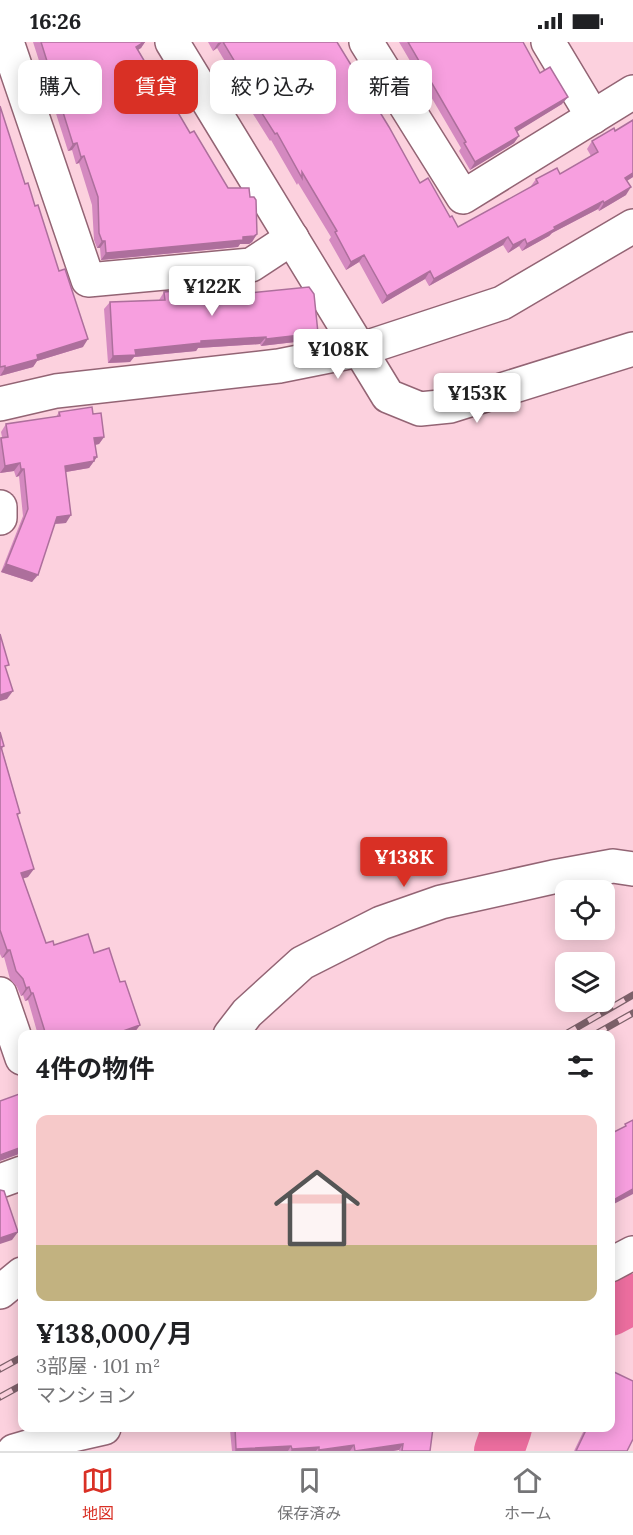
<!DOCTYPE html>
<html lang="ja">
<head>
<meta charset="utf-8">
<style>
	:root { --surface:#fff; --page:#f2f2f2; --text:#202124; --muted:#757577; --line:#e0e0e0; --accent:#d93025 }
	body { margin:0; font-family:Lora,"Noto Sans JP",serif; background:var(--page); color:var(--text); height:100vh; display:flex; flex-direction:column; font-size:22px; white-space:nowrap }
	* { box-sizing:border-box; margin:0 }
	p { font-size:20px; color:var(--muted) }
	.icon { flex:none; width:33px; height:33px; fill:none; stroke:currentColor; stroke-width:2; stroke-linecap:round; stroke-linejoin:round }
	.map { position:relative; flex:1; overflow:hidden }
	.panel { position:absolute; left:18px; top:988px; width:597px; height:402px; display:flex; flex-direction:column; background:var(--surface); border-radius:12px; box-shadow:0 3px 15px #0003 }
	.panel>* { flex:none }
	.banner { position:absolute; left:18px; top:18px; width:597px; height:54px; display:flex; gap:12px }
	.tools { position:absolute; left:555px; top:838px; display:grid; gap:12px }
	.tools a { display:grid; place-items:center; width:60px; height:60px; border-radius:12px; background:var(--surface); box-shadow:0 3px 15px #0003; font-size:30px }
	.price { position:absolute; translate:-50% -51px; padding:0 14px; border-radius:6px; background:#fff; color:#222; font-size:20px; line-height:39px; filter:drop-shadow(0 2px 3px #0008) }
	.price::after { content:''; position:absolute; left:50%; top:36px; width:18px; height:14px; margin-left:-9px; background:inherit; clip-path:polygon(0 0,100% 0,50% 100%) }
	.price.on { background:var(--accent); color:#fff }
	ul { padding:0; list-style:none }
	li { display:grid; align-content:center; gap:12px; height:318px; padding:0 18px }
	li span { display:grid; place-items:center; height:186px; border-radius:12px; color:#555 }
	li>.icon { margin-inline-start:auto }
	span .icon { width:108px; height:108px; fill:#fffc; stroke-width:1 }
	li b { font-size:26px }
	h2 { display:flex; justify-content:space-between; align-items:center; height:72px; padding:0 18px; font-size:26px }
	.pill { padding:0 21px; border-radius:12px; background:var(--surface); box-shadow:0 3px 15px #0003; font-size:21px; line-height:54px }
	.pill.on { background:var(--accent); color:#fff }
	.status { display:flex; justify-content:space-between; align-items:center; height:42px; padding:0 30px; background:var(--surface); direction:ltr }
	.status svg { height:16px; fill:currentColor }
	.menu { display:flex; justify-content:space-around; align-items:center; height:84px; border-top:2px solid var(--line); background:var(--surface); font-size:16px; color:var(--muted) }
	.menu a { display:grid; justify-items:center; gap:3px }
	.menu .on { color:var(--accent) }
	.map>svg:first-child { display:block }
</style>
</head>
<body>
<div class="status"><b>16:26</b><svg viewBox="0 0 49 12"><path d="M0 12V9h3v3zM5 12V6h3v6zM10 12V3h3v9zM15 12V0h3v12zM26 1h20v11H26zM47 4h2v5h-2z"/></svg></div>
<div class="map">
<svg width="633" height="1409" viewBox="0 0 633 1409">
	<rect width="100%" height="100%" fill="#fcd1de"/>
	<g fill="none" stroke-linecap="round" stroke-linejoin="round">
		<g stroke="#ec6e9f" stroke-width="50">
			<polyline points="610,1269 633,1257"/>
			<polyline points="499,1409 507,1386"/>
		</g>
		<g stroke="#936474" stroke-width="36">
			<g id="minor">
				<polyline points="7,0 88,238 251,223 292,196"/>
				<polyline points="172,0 388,354 420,367 450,364 633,307"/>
				<polyline points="366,0 463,155 633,50"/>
				<polyline points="548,0 593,75"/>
				<polyline points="0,362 56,349 279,324 359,308 502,261 633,184"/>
				<polyline points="0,465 0,476"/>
				<polyline points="0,952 22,1016"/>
				<polyline points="230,993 247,971 302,921 381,881 441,860 553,835 613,824 633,827"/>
				<polyline points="0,1139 22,1131"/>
				<polyline points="0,1250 22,1232"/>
			</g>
		</g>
		<g stroke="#936474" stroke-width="36">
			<g id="highway">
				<polyline points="610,1223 633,1211"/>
				<polyline points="14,1409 55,1397 104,1386"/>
			</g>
		</g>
		<use href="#minor" stroke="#fff" stroke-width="33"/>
		<use href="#highway" stroke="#fff" stroke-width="33"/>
		<g stroke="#7d616a" stroke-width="7">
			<g id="rail">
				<polyline points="564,993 633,953"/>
				<polyline points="594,993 633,971"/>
				<polyline points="0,1327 22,1315"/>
				<polyline points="0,1355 22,1343"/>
			</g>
		</g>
		<use href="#rail" stroke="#fcd1de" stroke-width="4.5" stroke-dasharray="14" stroke-linecap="butt"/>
	</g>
	<g fill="#d489c0">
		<polygon points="33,0 145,0 141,6 138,8 164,52 190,91 228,146 250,155 257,192 252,200 249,202 240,202 238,205 101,218 100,206 97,206 94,198 92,163 79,121 76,122 72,108 68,109"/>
		<polygon points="208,0 337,0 420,141 458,185 531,145 531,144 536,137 560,132 591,114 587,107 592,99 615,89 633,78 633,135 627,139 626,153 599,169 598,167 552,191 549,194 522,209 519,204 508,211 503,203 429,244 425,237 382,262 359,220 346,228 329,198 331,195 298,141 297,143 271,98 270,99 248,64 250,61 217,6 213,9"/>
		<polygon points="399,0 523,0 540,31 562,62 517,89 519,94 514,101 470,128 459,109 461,106"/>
		<polygon points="0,64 25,142 35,164 83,305 37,319 33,325 0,334"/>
		<polygon points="216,238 245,240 249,251 318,291 312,298 261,304 260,302 198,306 196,309 134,315 130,320 108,321 104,267 110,260 159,258 164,250 210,246"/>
		<polygon points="59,370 93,372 104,395 99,402 95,403 97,415 89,426 66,430 66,481 55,482 32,540 1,530 23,474 19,434 16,435 14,429 0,431 0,396 2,395 1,390 6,382 56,375"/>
		<polygon points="0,690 4,704 2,707 20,771 17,774 28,835 23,836 46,901 94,911 120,940 140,983 134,991 129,993 38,993 28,958 25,959 23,953 21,954 17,945 10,937 4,915 2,916 0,912"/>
		<polygon points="614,1330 627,1409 574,1409 585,1386 610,1386 610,1335"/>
		<polygon points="232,1386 433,1386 430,1409 399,1409 399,1408 393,1409 232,1409 230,1388"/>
	</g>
	<g fill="#ad6f9c">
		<polygon points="144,0 145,0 141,6 131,12 136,5"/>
		<polygon points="222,0 217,6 213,9 218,1"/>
		<polygon points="568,55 562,62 510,94 515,86"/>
		<polygon points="519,94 514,101 470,128 475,120"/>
		<polygon points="77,101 72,108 68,109 73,102"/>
		<polygon points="84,114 79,121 76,122 81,115"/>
		<polygon points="633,131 633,135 620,143 625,136"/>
		<polygon points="631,145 626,153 599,169 604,161"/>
		<polygon points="603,159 598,167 552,191 549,194 522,209 527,202 554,185"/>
		<polygon points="257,192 252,200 249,202 240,202 238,205 101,218 106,211"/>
		<polygon points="508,195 503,203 429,244 434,237"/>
		<polygon points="525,197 519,204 508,211 513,203"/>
		<polygon points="102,199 105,199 100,206 97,206"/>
		<polygon points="364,213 359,220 346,228 351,220"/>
		<polygon points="430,229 425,237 382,262 387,254"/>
		<polygon points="318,291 312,298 261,304 266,297"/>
		<polygon points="266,295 260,302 198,306 196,309 134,315 130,320 108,321 113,314 135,308 201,299"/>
		<polygon points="88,297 83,305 37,319 33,325 0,334 5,326 37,313"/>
		<polygon points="104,395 99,402 89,404 94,396"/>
		<polygon points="97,415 89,426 60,431 65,424"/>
		<polygon points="20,421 14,429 0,431 5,424"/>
		<polygon points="21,427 24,427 19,434 16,435"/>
		<polygon points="71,473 66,481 52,482 57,475"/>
		<polygon points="6,522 38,533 32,540 1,530"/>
		<polygon points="13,649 7,657 0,659 0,653"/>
		<polygon points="34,827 28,835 15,839 21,831"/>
		<polygon points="7,908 10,908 4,915 2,916"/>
		<polygon points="29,945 23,953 21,954 26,946"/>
		<polygon points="31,951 33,951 28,958 25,959"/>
		<polygon points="140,983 134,991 129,993 112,993"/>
		<polygon points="22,1105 22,1111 0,1119 0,1113"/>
		<polygon points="633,1147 633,1152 610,1164 610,1160"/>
		<polygon points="18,1190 12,1198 0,1202 0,1196"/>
		<polygon points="403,1402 399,1408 393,1409 355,1409"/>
		<polygon points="354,1403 350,1409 318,1409 319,1408"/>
		<polygon points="291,1404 288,1409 235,1409 236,1407"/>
		<polygon points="319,1405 316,1409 291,1409 292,1407"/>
	</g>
	<g fill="#f79fdf" stroke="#ad6f9c" stroke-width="1.5">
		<polygon points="41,0 144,0 136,5 164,52 166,50 190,91 194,89 228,146 249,146 250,155 254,155 256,158 257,192 254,194 243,195 243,198 106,211 105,199 102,199 99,191 98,155 84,114 81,115 77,101 73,102"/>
		<polygon points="223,0 337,0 389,85 420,141 428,136 450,175 452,174 458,185 538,141 536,137 557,126 560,132 598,110 592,99 614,86 615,89 633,78 633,131 625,136 631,145 604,161 603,159 554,185 555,187 527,202 525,197 513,203 508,195 434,237 430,229 387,254 364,213 351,220 335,190 337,189 302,130 302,136 277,91 275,92 253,57 256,55"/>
		<polygon points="408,0 523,0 540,31 550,25 568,55 515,86 519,94 475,120 464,101 466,100"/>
		<polygon points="0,64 25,142 28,141 35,164 38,163 59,229 65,227 88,297 37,313 38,317 5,326 5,324 0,325"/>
		<polygon points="245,236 245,240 248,239 249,251 309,245 314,252 318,291 266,297 266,295 201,299 201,301 135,308 136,313 113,314 110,260 165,258 164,250 216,245 216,238"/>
		<polygon points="92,365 93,372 101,371 104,395 94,396 97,415 94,415 94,419 65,424 71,473 57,475 38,533 6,522 28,467 24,427 21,427 20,421 5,424 1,396 8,395 6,382 60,374 59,370"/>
		<polygon points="0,592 9,623 5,624 13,649 0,653"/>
		<polygon points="0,690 4,704 1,705 20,771 17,772 34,827 21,831 46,901 53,899 54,903 88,892 94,911 109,906 120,940 125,939 140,983 112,993 46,993 33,951 31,951 29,945 26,946 23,937 16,929 10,908 7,908 0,888"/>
		<polygon points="22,1051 22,1105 0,1113 0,1059"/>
		<polygon points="633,1078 633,1147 610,1160 610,1092 626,1084 625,1082"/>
		<polygon points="0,1148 4,1149 18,1190 0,1196"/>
		<polygon points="614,1330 633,1339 633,1397 627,1409 576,1409 587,1386 610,1386 610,1338"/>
		<polygon points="235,1386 433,1386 430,1409 402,1409 403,1402 355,1409 354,1403 319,1408 319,1405 292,1407 291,1404 236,1407"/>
	</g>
</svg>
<div class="tools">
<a><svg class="icon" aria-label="locate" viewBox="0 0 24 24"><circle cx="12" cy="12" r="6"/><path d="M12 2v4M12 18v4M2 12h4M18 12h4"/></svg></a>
<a><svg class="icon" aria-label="layers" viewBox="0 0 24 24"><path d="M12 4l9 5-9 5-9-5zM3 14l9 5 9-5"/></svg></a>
</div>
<b class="price" style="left:212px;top:275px">¥122K</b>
<b class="price" style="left:338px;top:338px">¥108K</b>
<b class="price" style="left:477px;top:382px">¥153K</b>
<b class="price on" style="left:404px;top:846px">¥138K</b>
<div class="banner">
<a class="pill">購入</a>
<a class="pill on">賃貸</a>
<a class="pill">絞り込み</a>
<a class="pill">新着</a>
</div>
<section class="panel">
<h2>4件の物件<svg class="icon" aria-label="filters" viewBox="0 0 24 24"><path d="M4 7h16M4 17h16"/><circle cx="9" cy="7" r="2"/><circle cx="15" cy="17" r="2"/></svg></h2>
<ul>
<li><span style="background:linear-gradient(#f6c9c9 70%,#c2b280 0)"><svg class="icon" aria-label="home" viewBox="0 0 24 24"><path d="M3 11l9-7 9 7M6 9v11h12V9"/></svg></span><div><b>¥138,000/月</b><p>3部屋 · 101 m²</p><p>マンション</p></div></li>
</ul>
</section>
</div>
<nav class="menu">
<a class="on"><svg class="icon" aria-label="map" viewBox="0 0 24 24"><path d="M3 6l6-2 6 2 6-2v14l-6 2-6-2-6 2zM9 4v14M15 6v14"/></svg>地図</a>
<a><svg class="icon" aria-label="saved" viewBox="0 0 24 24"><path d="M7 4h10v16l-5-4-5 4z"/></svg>保存済み</a>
<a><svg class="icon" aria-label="home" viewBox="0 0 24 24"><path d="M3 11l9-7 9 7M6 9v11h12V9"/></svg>ホーム</a>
</nav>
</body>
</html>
